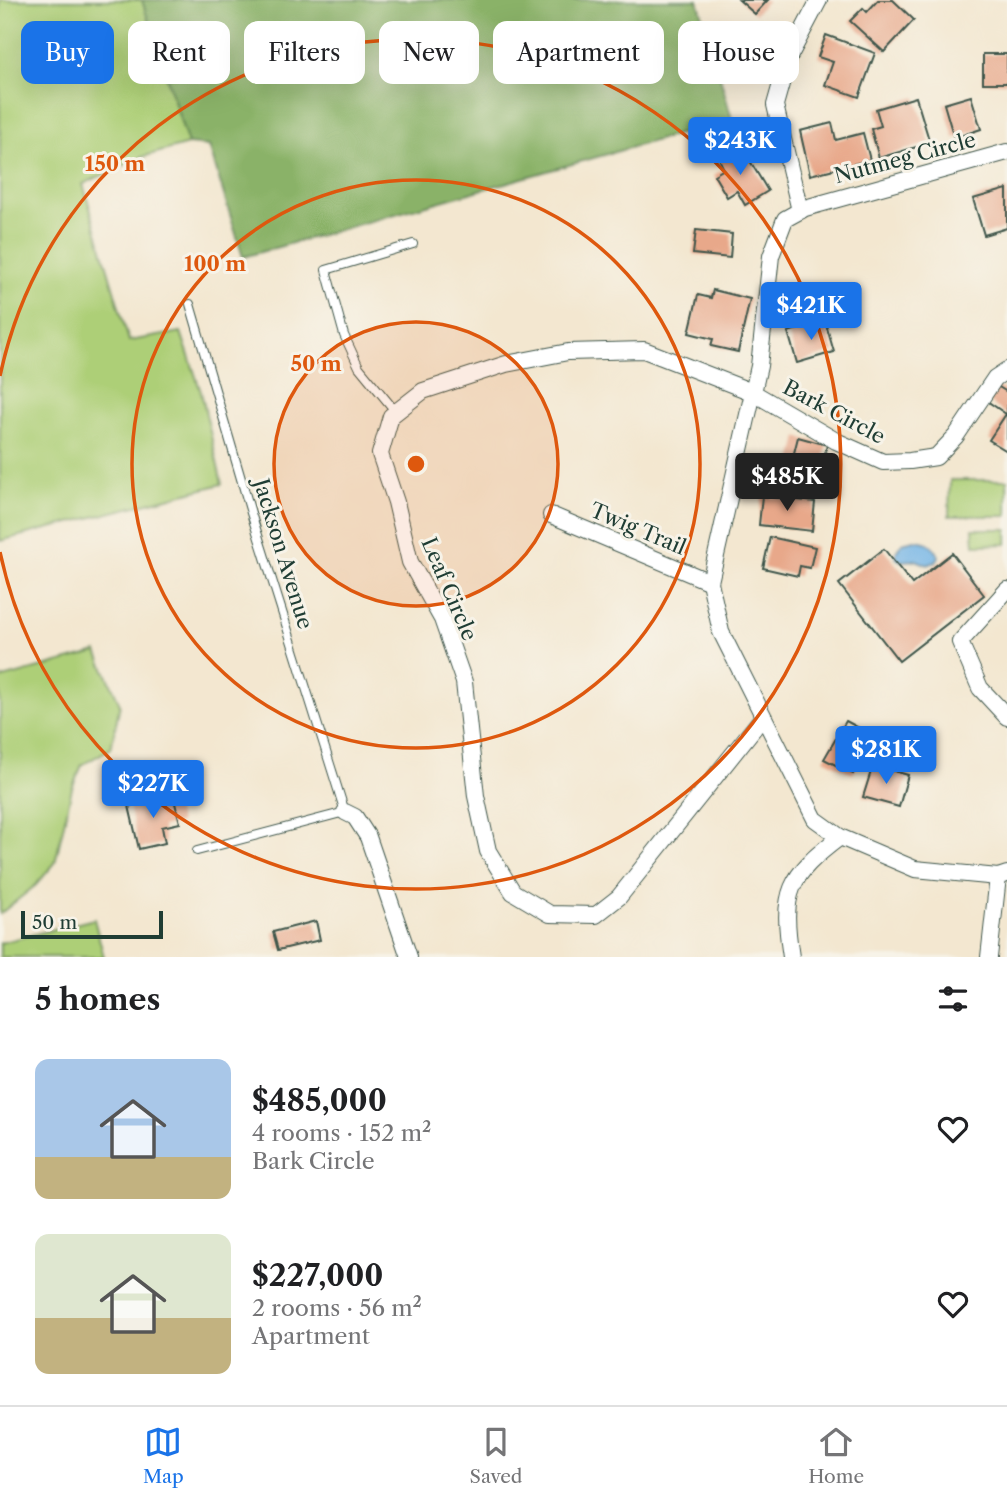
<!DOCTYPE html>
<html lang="en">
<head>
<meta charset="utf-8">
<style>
	:root { --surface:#fff; --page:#f6f6f6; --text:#202124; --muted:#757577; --line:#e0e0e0; --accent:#1a73e8 }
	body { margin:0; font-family:"Libre Caslon Text",serif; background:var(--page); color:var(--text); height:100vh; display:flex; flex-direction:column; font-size:26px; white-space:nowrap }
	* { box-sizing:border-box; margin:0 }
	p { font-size:23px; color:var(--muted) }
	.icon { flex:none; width:38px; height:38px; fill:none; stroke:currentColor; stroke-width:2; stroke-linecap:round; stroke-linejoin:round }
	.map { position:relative; height:957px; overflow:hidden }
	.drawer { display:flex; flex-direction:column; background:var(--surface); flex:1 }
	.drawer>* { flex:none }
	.banner { position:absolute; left:21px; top:21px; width:966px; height:63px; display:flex; gap:14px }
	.scale { position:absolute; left:21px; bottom:18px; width:142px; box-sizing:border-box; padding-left:7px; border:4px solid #1f3d34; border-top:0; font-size:19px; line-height:24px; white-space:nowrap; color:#1f3d34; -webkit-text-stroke:5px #f7f3e8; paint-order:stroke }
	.price { position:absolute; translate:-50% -60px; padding:0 16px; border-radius:7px; background:var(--accent); color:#fff; font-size:23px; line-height:46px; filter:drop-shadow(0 2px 4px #0008) }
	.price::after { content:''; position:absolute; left:50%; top:42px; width:21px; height:16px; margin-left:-10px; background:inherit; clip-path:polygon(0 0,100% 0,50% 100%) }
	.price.selected { background:#222; color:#fff }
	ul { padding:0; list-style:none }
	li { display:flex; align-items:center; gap:21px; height:175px; padding:0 35px }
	li span { display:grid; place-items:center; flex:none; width:196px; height:140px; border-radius:14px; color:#555 }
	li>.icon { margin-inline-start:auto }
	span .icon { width:84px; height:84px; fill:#fffc; stroke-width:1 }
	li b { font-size:30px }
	h2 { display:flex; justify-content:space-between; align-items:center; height:84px; padding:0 35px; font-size:30px }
	.pill { padding:0 24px; border-radius:14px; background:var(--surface); box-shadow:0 7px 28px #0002; font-size:24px; line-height:63px }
	.pill.selected { background:var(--accent); color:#fff }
	.menu { display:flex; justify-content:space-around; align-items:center; height:98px; border-top:2px solid var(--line); background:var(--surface); font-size:19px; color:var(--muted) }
	.menu a { display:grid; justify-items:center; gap:4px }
	.menu .selected { color:var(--accent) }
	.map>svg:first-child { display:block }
</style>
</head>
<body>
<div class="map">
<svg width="1007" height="957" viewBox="0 0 1007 957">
	<rect width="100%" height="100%" fill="#f7f3e8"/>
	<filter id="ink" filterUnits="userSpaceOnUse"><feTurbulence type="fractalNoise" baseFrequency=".0143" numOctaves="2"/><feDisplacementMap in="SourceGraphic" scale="14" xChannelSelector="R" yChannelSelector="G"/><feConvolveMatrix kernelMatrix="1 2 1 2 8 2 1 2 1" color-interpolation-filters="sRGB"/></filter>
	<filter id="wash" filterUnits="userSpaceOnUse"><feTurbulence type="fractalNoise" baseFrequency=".00686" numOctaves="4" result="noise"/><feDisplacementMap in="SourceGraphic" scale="28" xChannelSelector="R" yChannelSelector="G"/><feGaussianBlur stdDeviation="1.57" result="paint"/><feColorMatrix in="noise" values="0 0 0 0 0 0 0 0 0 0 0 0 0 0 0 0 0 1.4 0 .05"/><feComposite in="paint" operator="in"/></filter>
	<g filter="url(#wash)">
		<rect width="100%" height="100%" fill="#f3e7d0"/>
		<g fill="#adcf77" stroke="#668656" stroke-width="2">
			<polygon points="0,0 142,0 188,144 142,157 83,184 129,341 181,332 201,392 222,484 0,541"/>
			<polygon points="950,480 1007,480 1007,516 949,516"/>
			<polygon points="973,529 1007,529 1007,544 974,545"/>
			<polygon points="97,652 120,704 111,748 82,765 72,788 55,863 36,885 0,914 0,679"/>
			<polygon points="94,919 104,957 0,957 0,943"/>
		</g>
		<polygon fill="#8ab268" stroke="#54784e" stroke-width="2" points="142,0 698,0 732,119 243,257 209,146 188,144"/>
		<path fill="#71b3e6" stroke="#48788d" stroke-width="2" d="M914,540C927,541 933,544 939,556L937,561L928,565L916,560L901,561L896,558V552L902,543Z"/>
		<g id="blocks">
			<g fill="#e8a88a">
				<polygon points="739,0 768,0 755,14"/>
				<polygon points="878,0 893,0 914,20 884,52 850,21 863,8 867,12"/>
				<polygon points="826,35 875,53 859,97 825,85 833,62 818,57"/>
				<rect x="983" y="54" width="24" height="29"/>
				<polygon points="971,96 981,129 954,138 944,104"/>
				<polygon points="916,97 930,143 879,158 871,129 881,126 876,109"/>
				<polygon points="832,123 836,140 863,133 870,160 810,175 800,131"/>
				<polygon points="741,146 768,191 745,205 737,191 727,197 714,175 724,169 719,159"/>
				<polygon points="1007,189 1007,228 984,235 973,199"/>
				<polygon points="696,230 732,234 730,258 693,254"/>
				<polygon points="713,290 750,299 738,352 711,346 713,339 689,333 698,295 711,298"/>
				<polygon points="825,321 834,352 797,363 788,332"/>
				<polygon points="997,386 1007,392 1007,451 989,440 1006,414 987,401"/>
				<polygon points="798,437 827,445 820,472 816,470 811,491 786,485"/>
				<polygon points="762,496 815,502 812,531 759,525"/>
				<polygon points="770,537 815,547 810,568 800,566 798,576 763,568"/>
				<polygon points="884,549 912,584 952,553 984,595 899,661 839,584"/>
				<polygon points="846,721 874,736 853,774 824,759"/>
				<polygon points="873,765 908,775 899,807 863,797"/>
				<polygon points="173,795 180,823 162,827 165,843 139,849 129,806"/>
				<polygon points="316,921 320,940 278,950 273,932"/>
			</g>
		</g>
	</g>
	<g filter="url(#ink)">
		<use href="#blocks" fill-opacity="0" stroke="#3f564b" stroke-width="2"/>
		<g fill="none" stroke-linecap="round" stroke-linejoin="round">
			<g stroke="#3f564b" stroke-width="10">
				<g id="lane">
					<polyline points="190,304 251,513 345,812 197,851"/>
					<polyline points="396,412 359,367 344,335 326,270 413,244"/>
				</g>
			</g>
			<g stroke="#3f564b" stroke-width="18">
				<g id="street">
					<polyline points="1007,152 805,208 785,219 771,256 759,366 710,582 721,632 815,819 840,837 915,869 998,877 1007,874"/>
					<polyline points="800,211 775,105 788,59 819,0"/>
					<polyline points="551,515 710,582"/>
					<polyline points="1007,590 960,642 980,688 1007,717"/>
					<polyline points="762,718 619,897 596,915 550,914 513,892 488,851 476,796 464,682 442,619 410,562 396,502 380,454 391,416 423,391 506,364 568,352 644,350 752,392 836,441 883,462 910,461 936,457 956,436 995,378 1007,370"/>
					<polyline points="345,812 355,817 368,837 409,957"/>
					<path d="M791,957C781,893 788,876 840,837"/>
					<polyline points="989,957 998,877"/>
				</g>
			</g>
			<use href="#lane" stroke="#fff" stroke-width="8"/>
			<use href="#street" stroke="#fff" stroke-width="16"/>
		</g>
	</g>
	<circle cx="416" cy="464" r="142" fill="#de580e" fill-opacity=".12"/>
	<g fill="none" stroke="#de580e" stroke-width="3.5">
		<circle cx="416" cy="464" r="142"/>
		<circle cx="416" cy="464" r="284"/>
		<path d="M0 376A425 425 0 1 1 0 552"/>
	</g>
	<g text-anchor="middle" stroke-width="6" stroke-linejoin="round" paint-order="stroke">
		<g font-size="21" fill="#1f3d34" stroke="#f7f3e8">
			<text transform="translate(905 158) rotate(-15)" y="7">Nutmeg Circle</text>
			<text transform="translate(834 412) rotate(28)" y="7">Bark Circle</text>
			<text transform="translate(638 529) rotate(23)" y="7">Twig Trail</text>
			<text transform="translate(283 554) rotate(73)" y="7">Jackson Avenue</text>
			<text transform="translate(449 589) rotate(67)" y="7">Leaf Circle</text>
		</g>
	</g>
	<circle cx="416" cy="464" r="10" fill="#de580e" stroke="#f7f3e8" stroke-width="3.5"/>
	<g font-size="21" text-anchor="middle" font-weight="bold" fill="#de580e" stroke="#f7f3e8" stroke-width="6" stroke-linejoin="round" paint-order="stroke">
		<text x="115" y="171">150 m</text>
		<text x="215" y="271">100 m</text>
		<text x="316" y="371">50 m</text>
	</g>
</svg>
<div class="scale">50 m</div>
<b class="price" style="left:740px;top:177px">$243K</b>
<b class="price" style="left:811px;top:342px">$421K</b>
<b class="price selected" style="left:787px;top:513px">$485K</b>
<b class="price" style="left:886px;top:786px">$281K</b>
<b class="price" style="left:153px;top:820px">$227K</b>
<div class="banner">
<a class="pill selected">Buy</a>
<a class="pill">Rent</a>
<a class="pill">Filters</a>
<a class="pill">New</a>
<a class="pill">Apartment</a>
<a class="pill">House</a>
</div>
</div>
<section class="drawer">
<h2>5 homes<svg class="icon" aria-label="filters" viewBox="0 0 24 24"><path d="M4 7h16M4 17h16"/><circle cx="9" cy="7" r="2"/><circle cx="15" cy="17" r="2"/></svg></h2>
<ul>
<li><span style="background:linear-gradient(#a9c7e8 70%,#c2b280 0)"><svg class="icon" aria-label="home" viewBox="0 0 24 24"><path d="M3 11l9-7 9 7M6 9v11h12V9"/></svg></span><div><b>$485,000</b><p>4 rooms · 152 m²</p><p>Bark Circle</p></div><svg class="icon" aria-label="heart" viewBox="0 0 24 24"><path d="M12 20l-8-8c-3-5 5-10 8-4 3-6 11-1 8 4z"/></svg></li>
<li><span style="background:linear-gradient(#dfe7d0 60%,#c2b280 0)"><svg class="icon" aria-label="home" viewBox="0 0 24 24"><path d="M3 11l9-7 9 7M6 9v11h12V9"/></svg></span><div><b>$227,000</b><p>2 rooms · 56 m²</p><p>Apartment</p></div><svg class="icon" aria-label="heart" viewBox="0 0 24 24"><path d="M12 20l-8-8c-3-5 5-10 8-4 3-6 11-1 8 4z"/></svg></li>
</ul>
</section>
<nav class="menu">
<a class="selected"><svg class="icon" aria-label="map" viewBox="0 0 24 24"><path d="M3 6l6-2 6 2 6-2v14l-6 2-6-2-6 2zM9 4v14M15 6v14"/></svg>Map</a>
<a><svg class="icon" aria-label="saved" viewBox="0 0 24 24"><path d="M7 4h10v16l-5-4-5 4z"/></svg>Saved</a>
<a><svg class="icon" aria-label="home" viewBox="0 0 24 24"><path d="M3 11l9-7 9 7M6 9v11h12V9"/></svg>Home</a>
</nav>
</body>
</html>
